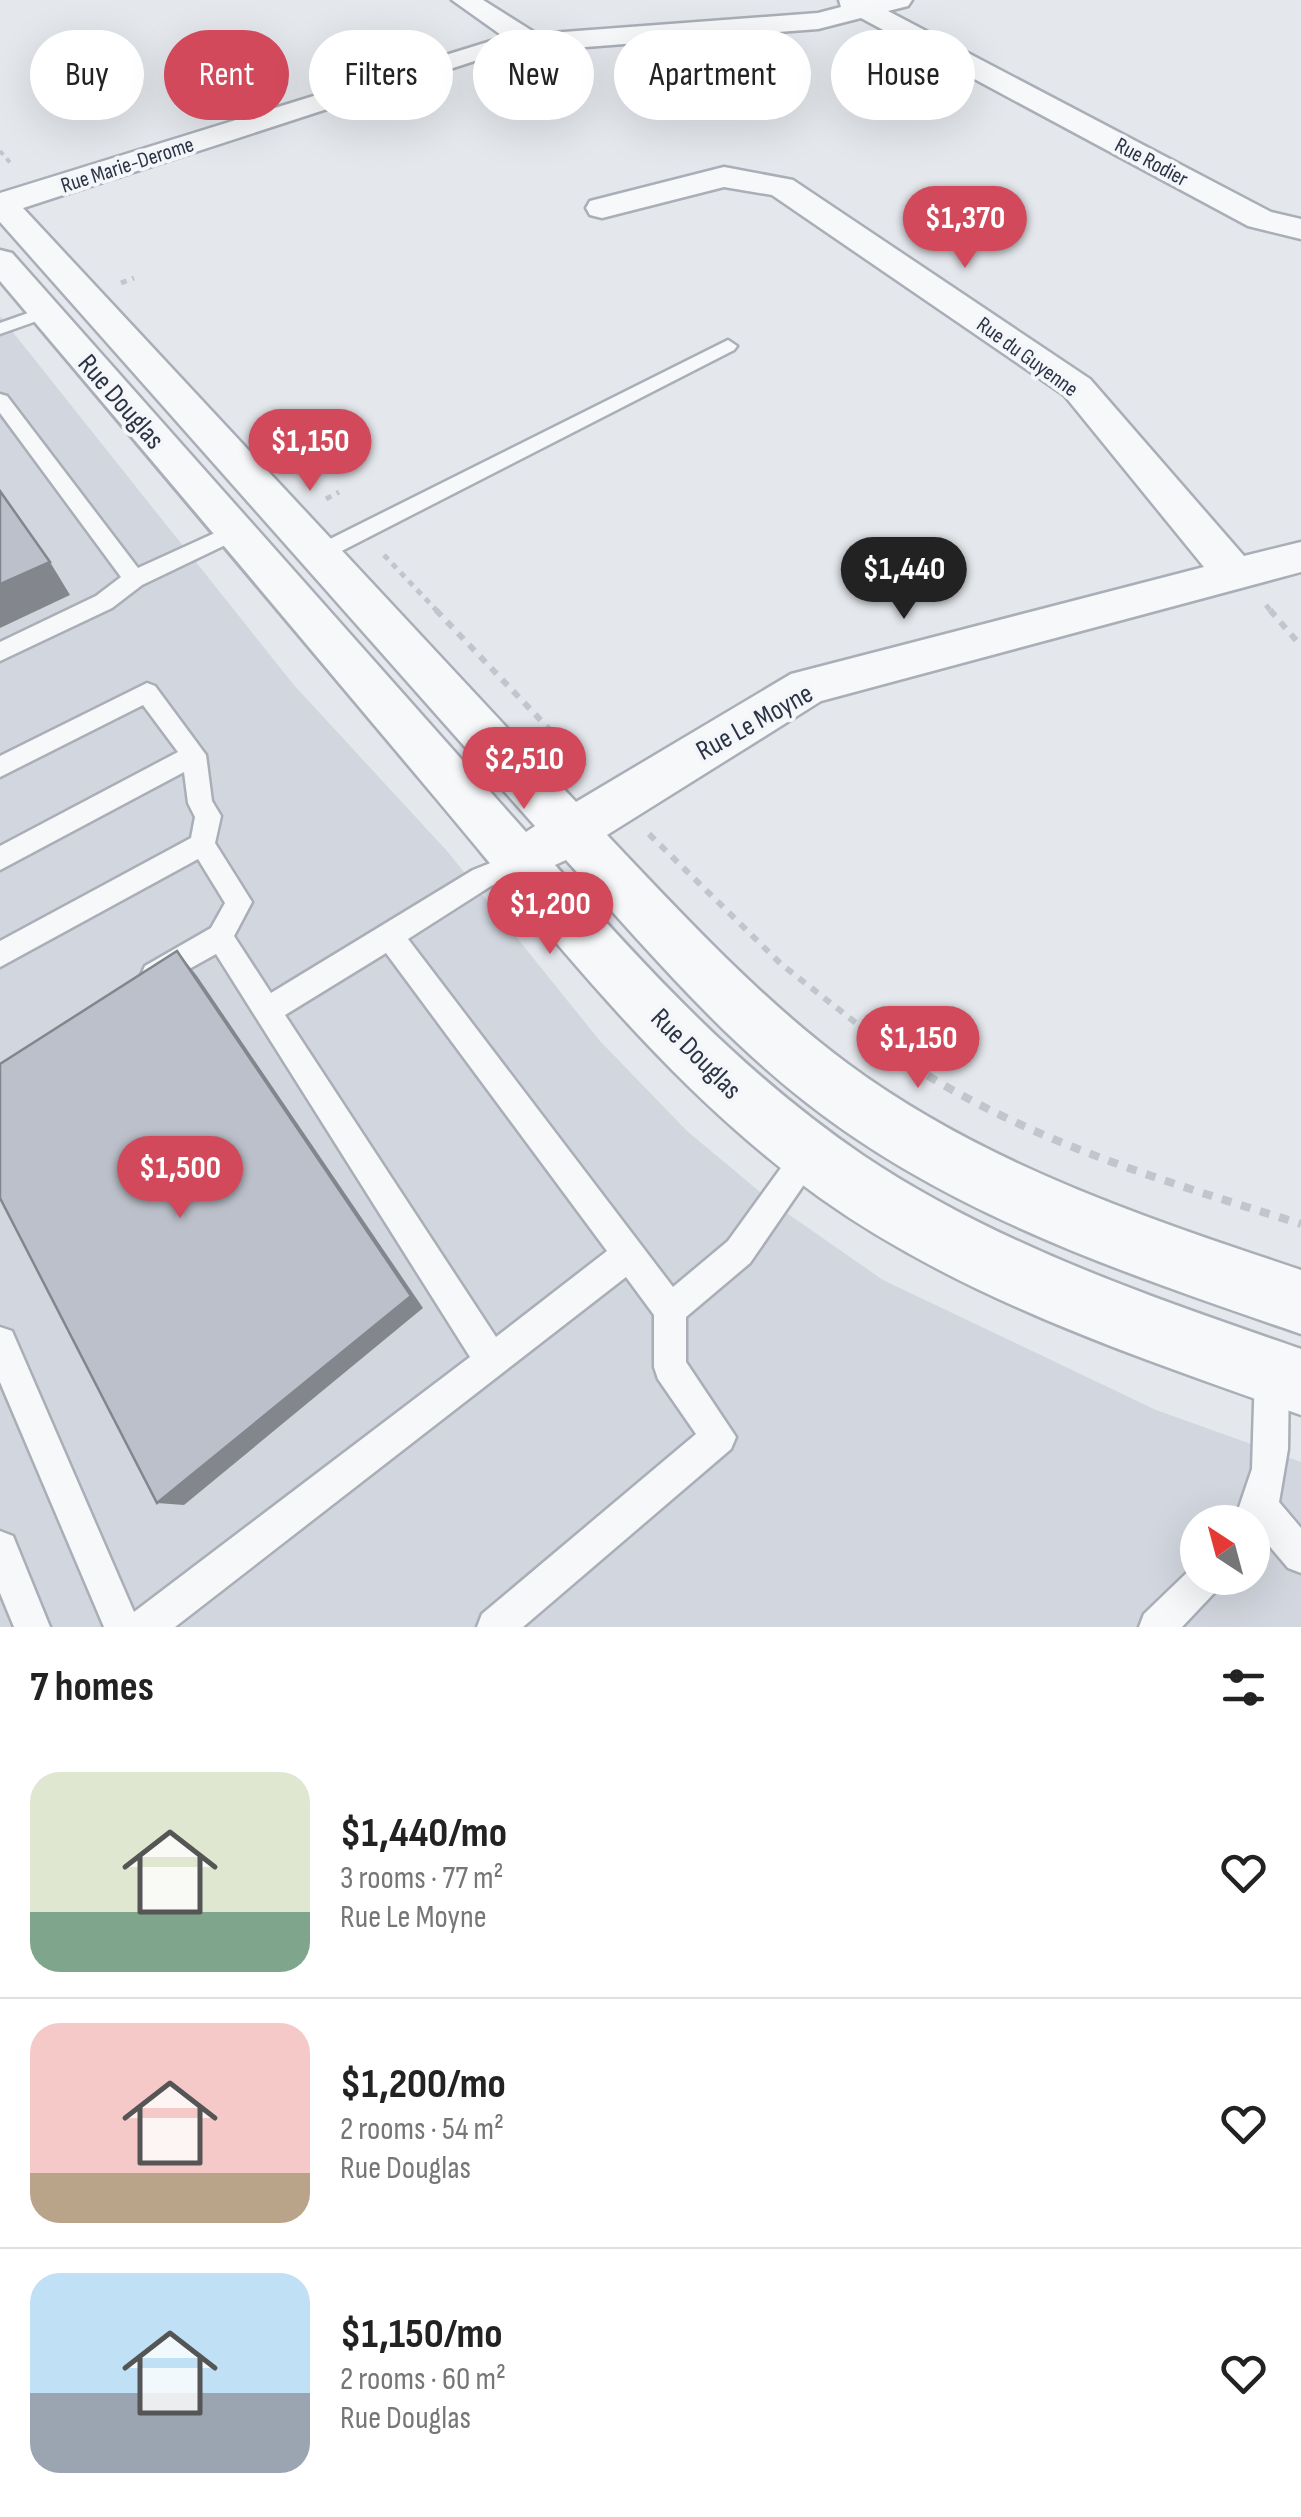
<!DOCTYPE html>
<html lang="en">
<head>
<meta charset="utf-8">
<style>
	:root { --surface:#fff; --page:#f6f6f6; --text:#222; --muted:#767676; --line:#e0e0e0; --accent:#d1495b }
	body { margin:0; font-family:"Sofia Sans Condensed",sans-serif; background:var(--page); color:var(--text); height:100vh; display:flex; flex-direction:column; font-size:38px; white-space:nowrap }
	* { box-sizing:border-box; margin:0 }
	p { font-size:32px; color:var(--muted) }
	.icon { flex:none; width:55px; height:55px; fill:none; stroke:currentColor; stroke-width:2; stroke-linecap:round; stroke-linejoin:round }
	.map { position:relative; height:1627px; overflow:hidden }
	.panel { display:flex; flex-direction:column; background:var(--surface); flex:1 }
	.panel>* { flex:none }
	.top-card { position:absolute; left:30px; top:30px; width:1242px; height:90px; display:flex; gap:20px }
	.needle { width:65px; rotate:324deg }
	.controls { position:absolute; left:1180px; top:1505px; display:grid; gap:20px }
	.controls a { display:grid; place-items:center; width:90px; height:90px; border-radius:50%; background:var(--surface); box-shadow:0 10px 40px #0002; font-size:50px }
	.price { position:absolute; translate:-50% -85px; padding:0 22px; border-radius:35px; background:var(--accent); color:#fff; font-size:32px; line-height:65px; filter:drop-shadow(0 2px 5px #0008) }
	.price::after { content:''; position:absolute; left:50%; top:60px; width:30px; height:22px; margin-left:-15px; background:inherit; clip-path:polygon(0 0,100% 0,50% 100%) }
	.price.current { background:#222; color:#fff }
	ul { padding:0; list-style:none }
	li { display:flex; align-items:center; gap:30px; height:250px; padding:0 30px }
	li+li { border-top:2px solid var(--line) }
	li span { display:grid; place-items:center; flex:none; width:280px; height:200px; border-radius:30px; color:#555 }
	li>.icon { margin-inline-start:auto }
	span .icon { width:120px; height:120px; fill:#fffc; stroke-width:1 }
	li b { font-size:42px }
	h2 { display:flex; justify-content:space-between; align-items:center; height:120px; padding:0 30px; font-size:42px }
	.tag { padding:0 35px; border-radius:45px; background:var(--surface); box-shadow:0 10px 40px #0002; font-size:35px; line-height:90px }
	.tag.current { background:var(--accent); color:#fff }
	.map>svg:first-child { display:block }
</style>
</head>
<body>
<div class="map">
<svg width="1301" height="1627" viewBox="0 0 1301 1627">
	<rect width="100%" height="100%" fill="#e4e7ec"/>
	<path fill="#d2d6de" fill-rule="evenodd" d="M0,316L293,684L447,851L600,1041L687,1131L778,1207L883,1280L1156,1410L1301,1462V1627H0ZM1198,1522H1252V1578H1198Z"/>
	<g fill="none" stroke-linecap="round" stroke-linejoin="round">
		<g stroke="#a9aeb7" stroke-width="5">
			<g id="service">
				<polygon points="45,307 54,312 51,316 0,334 0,323"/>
				<polygon points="728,340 737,346 734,350 324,560 316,563 305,555 308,550"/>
				<polygon points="0,394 7,396 138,568 228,527 242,527 245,532 242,537 142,585 112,608 0,661 0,642 96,596 121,577 0,413"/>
				<path d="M147,683L155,686L206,755L212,801L221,816L215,843L252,902L234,936L271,993L473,870L521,851L530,854L534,862L530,870L491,886L408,939L673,1287L728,1241L799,1143L810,1139L821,1143L825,1154L750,1263L686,1317V1362L736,1437L731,1449L523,1627H477L482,1614L696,1434L658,1379L654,1367V1315L626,1277L175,1627H104L0,1382V1327L12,1331L134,1612L470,1357L216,954L155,988L145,984L141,975L145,966L211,928L225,903L198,859L0,967V941L191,838L195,817L188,803L184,772L0,870V846L178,752L143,705L0,777V756ZM386,953L607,1251L496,1337L285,1015Z"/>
				<polygon points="1272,1355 1284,1360 1289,1372 1288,1449 1279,1502 1301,1528 1301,1573 1288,1568 1261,1536 1252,1539 1252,1522 1234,1522 1252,1469 1255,1372 1260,1360"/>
				<polygon points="0,1531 13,1536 50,1627 14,1627 0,1593"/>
				<polygon points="1198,1562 1198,1578 1221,1578 1216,1591 1182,1627 1139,1627 1144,1614"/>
			</g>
		</g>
		<g stroke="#a9aeb7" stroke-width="5">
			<path id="minor" d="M452,0H483L537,34L818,13L841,7L839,0H912L908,6L888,11L1271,212L1301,219V239L1248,226L861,18L818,29L496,54L23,208L576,802L791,674L1204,567L1064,395L772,195L724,187L602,218L590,215L586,208L590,201L724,167L793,180L1090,379L1244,556L1301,542V572L821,701L607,835C683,915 759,998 848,1064C983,1164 1143,1217 1301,1270V1334C1130,1275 951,1216 807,1103C717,1033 642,944 566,860L555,865C649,972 746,1076 864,1156C997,1245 1151,1297 1301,1349V1415C1137,1357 962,1299 819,1197C669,1089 557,943 439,802C293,628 147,454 0,281V250L12,253L526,832L535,826L0,222V193L504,37Z"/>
		</g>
		<polyline stroke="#c2c5cb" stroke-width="4" stroke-dasharray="5 5" stroke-linecap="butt" points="0,151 13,166"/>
		<g stroke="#c2c5cb" stroke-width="5" stroke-dasharray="6 6" stroke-linecap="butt">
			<polyline points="121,283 134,278"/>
			<polyline points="326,499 339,492"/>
			<polyline points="384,555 439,613"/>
			<polyline points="1266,605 1272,613"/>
		</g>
		<g stroke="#c2c5cb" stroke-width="6" stroke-dasharray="8 8" stroke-linecap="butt">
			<polyline points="436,610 589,771"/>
			<polyline points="1270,610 1301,646"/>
			<polyline points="649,834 781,964 898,1056"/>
		</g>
		<path stroke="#c2c5cb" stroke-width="8" stroke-dasharray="10 10" stroke-linecap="butt" d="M894,1054C1019,1139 1158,1179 1301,1224"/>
		<use href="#service" fill="#f7f8fa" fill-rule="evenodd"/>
		<use href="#minor" fill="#f7f8fa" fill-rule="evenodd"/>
	</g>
	<g fill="#83868d">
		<polygon points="50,562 70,595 0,628 0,584"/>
		<polygon points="177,951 197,976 423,1308 184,1505 157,1503"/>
	</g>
	<g fill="#bbc0ca" stroke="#83868d" stroke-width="2.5">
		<polygon points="0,491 50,562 0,584"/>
		<polygon points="177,951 411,1296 157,1503 0,1198 0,1064"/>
	</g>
	<g text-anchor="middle" stroke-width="8" stroke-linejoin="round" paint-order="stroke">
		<g font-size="22" fill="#2b3445" stroke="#f4f6f9">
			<text transform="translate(1152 161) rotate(28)" y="8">Rue Rodier</text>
			<text transform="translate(127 164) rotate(-18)" y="8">Rue Marie-Derome</text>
			<text transform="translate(1028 356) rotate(36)" y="8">Rue du Guyenne</text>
		</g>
		<g font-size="28" fill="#2b3445" stroke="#f4f6f9">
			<text transform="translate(122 401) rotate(49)" y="10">Rue Douglas</text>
			<text transform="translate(754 721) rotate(-29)" y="10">Rue Le Moyne</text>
			<text transform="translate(697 1053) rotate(45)" y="10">Rue Douglas</text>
		</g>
	</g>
</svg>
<div class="controls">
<a><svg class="needle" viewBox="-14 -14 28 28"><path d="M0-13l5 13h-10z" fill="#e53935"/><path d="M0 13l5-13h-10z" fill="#767676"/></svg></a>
</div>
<b class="price" style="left:965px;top:271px">$1,370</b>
<b class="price" style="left:310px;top:494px">$1,150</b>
<b class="price current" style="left:904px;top:622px">$1,440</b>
<b class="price" style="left:524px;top:812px">$2,510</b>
<b class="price" style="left:550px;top:957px">$1,200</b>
<b class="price" style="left:918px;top:1091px">$1,150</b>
<b class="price" style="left:180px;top:1221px">$1,500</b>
<div class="top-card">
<a class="tag">Buy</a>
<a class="tag current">Rent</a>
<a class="tag">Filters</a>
<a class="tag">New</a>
<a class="tag">Apartment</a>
<a class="tag">House</a>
</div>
</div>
<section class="panel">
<h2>7 homes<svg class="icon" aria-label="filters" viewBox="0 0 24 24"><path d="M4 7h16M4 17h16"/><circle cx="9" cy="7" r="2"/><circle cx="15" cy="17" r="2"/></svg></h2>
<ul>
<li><span style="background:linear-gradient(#dfe7d0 70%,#7fa58c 0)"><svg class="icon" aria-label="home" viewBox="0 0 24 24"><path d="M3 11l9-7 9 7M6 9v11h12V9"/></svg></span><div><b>$1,440/mo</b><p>3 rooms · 77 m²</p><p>Rue Le Moyne</p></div><svg class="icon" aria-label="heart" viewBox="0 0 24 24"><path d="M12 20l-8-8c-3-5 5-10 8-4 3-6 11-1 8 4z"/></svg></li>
<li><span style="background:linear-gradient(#f6c9c9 75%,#b9a48a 0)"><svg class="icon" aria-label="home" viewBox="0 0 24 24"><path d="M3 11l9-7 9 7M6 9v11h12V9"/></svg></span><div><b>$1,200/mo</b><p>2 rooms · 54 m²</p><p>Rue Douglas</p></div><svg class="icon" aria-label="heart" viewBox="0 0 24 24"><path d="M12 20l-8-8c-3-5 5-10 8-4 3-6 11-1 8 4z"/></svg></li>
<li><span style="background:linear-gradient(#bfe0f5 60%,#9aa5b1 0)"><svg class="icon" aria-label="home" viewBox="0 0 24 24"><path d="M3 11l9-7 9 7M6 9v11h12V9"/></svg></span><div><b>$1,150/mo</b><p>2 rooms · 60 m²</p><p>Rue Douglas</p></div><svg class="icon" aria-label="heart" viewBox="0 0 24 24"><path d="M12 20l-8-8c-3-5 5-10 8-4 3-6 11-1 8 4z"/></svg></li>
</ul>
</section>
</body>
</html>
